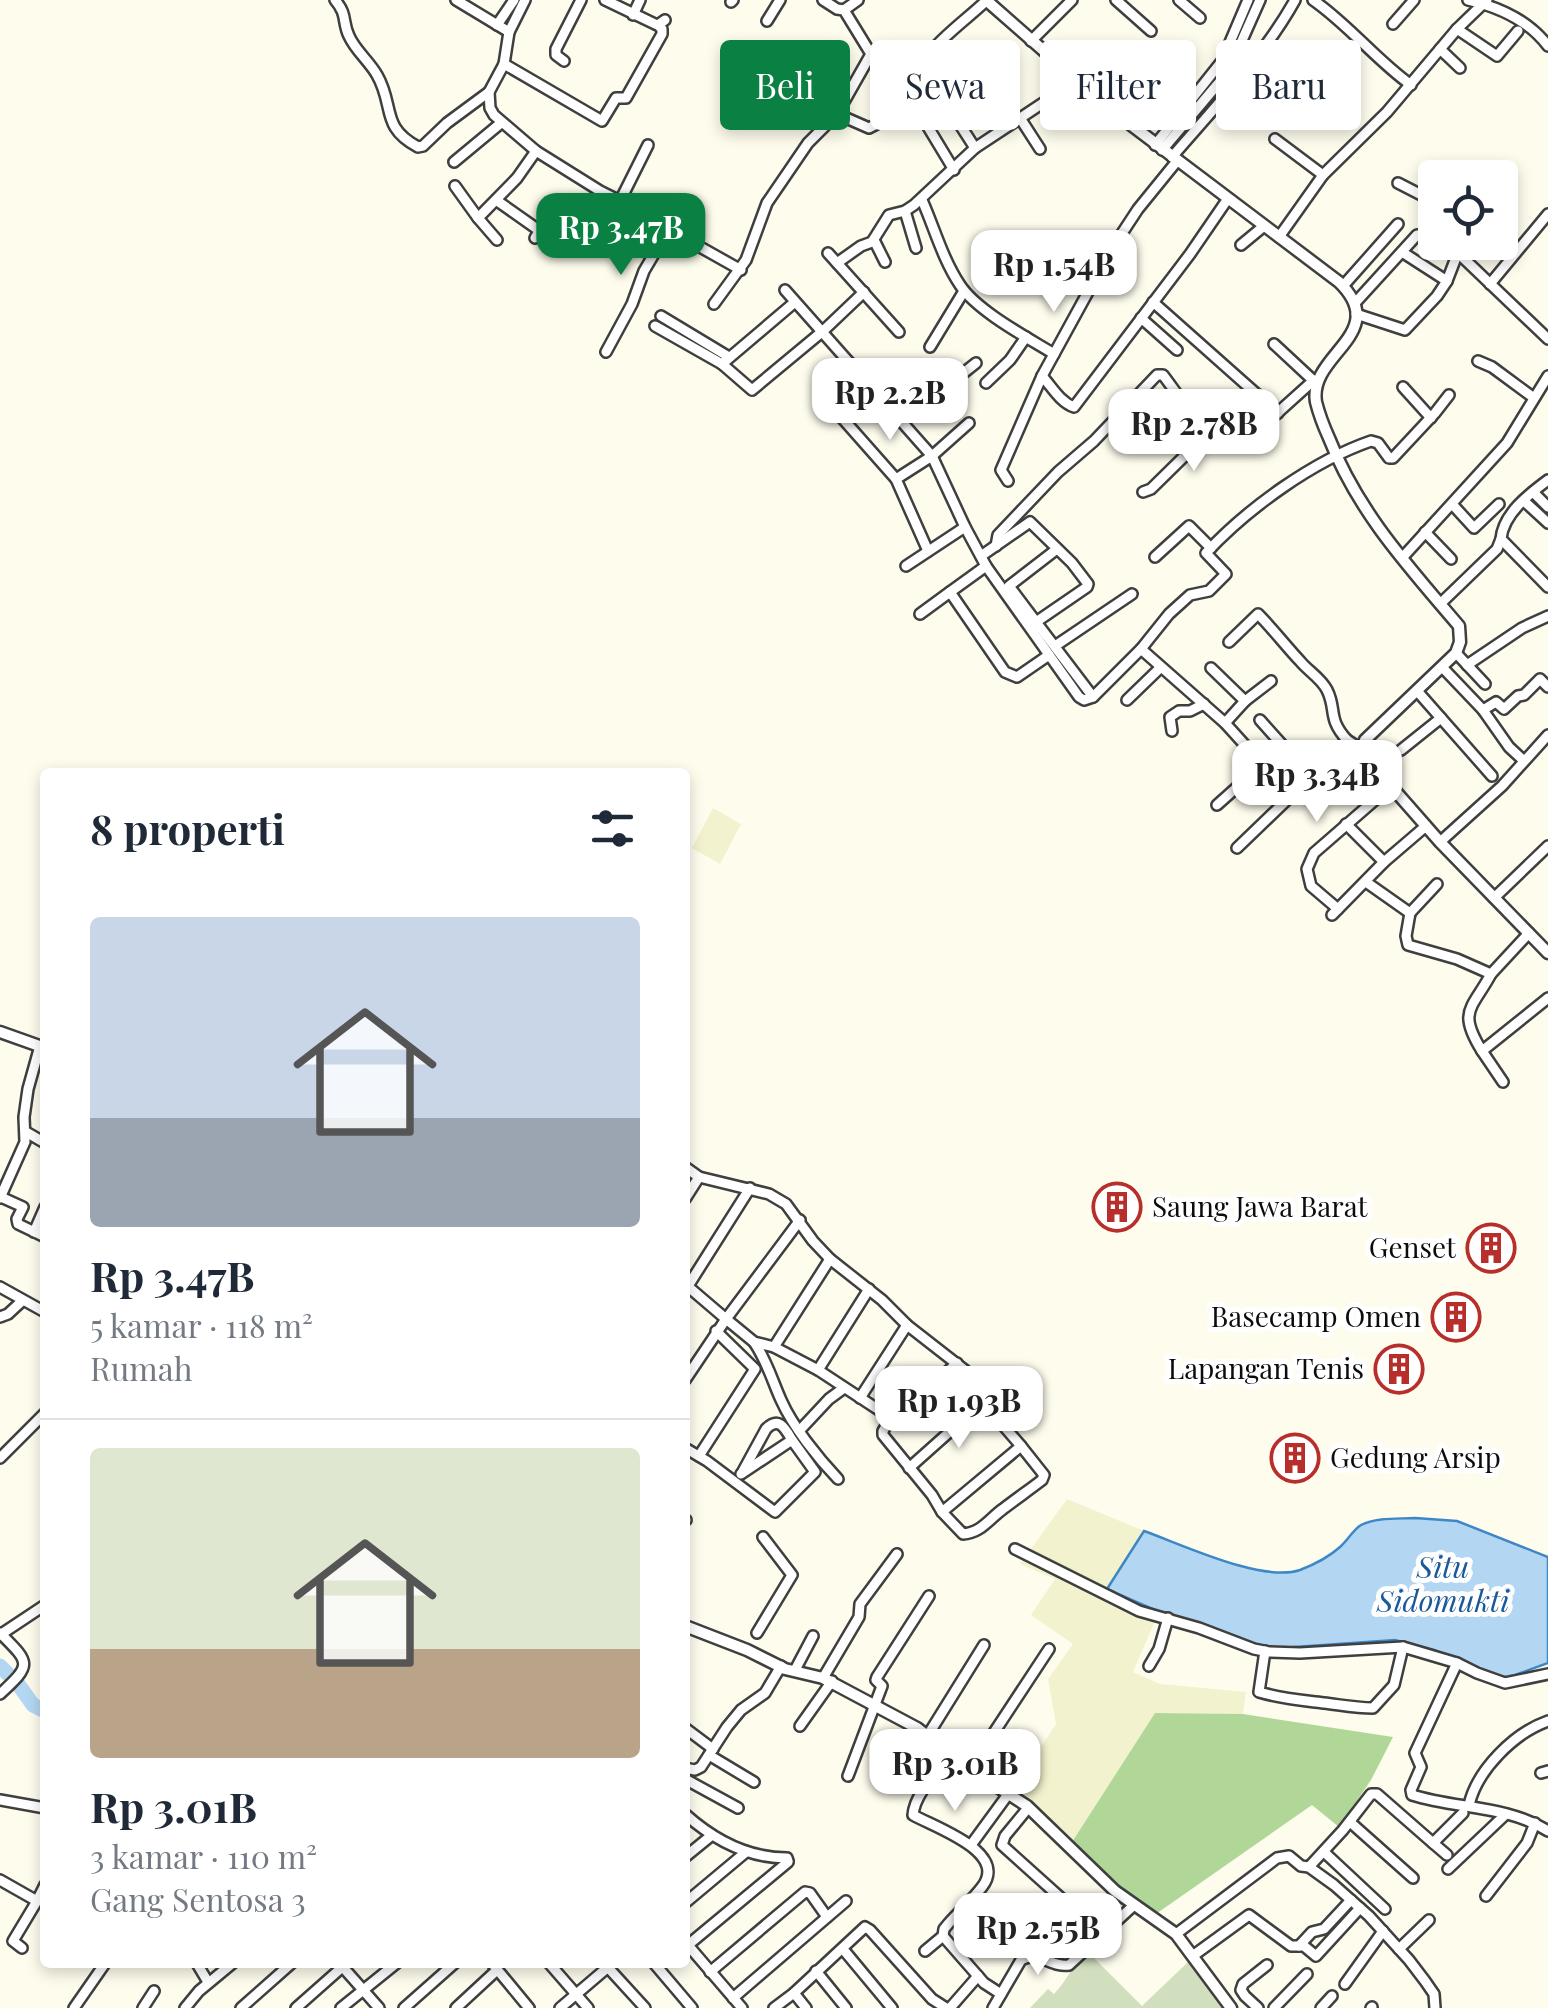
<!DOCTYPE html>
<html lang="id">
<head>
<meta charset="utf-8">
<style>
	:root { --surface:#fff; --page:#f2f2f3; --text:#1f2937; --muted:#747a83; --line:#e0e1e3; --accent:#0b8043 }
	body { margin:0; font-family:"Playfair Display",serif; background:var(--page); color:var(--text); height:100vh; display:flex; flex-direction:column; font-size:38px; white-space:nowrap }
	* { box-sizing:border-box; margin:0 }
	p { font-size:32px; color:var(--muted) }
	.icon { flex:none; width:55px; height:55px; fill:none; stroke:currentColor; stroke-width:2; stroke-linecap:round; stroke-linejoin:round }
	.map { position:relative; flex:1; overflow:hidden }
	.sheet { position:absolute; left:40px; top:768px; width:650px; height:1200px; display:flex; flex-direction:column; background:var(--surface); border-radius:10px; box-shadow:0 5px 15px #0003 }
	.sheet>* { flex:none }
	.banner { position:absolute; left:720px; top:40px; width:678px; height:90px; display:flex; gap:20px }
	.fabs { position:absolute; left:1418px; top:160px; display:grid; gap:20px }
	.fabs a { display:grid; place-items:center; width:100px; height:100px; border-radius:10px; background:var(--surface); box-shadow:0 5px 15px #0003; font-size:50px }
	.price { position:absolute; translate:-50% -85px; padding:0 22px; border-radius:20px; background:#fff; color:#222; font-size:32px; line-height:65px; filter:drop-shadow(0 2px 5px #0008) }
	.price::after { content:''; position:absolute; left:50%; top:60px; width:30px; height:22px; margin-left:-15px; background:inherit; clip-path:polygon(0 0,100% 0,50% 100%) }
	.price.on { background:var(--accent); color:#fff }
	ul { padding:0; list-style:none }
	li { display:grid; align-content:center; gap:20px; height:530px; padding:0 50px }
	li+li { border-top:2px solid var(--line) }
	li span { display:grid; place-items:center; height:310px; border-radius:10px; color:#555 }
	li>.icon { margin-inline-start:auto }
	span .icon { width:180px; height:180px; fill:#fffc; stroke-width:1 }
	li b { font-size:42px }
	h2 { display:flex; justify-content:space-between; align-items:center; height:120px; padding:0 50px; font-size:42px }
	.tag { padding:0 35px; border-radius:10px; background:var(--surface); box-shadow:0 5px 15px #0003; font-size:35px; line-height:90px }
	.tag.on { background:var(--accent); color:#fff }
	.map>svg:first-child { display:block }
</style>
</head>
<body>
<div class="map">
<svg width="1548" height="2008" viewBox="0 0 1548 2008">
	<rect width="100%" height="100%" fill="#fefced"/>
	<g fill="#f3f2ce">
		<polygon points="713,808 741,824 720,864 692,848"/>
		<polygon points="1067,1499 1144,1531 1108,1589 1159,1612 1133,1672 1160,1684 1246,1692 1243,1714 1155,1713 1072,1842 1041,1809 1014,1788 1056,1724 1048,1679 1073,1644 1031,1615 1055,1579 1020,1564"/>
	</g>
	<polygon fill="#b0d798" points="1155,1713 1243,1714 1393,1737 1371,1780 1339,1827 1312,1805 1153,1916 1072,1842"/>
	<path fill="#d2dfbf" d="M1086,1950L1142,2006L1188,1962L1223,2008H1030L1048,1989L1054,1994C1067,1981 1073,1964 1086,1950Z"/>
	<path fill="#b3d7f3" stroke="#3d87c7" stroke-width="2.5" d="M1415,1518L1457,1521L1548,1557V1663L1515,1675L1505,1677L1494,1675L1434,1650L1395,1640L1280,1648C1227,1643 1157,1611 1107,1589L1144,1531C1181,1544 1262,1583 1300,1570C1313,1565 1330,1556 1340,1547C1348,1540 1353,1530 1361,1525C1377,1517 1398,1519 1415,1518Z"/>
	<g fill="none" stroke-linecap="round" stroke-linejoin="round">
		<polyline stroke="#b3d7f3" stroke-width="15" points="0,1666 18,1684 33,1705 45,1711"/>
		<g stroke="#3f3f3f" stroke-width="14">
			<g id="minor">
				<path d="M335,0C348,15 342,22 349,36C355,50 369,61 377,75C395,106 380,127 418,147L423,146L447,123L489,92L504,64L509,32L525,0"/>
				<polyline points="456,0 509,32"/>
				<polyline points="605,0 655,24 658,25 665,20"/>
				<polyline points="823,0 837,9 844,10 871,54 837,114"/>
				<polyline points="1116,0 1151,31"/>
				<polyline points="1179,0 1200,18"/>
				<path d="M1313,0C1349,25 1375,59 1411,85"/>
				<path d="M1468,0C1499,7 1529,21 1548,46"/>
				<polyline points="731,2 733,0"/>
				<polyline points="844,10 858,0"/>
				<polyline points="633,15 640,0"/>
				<polyline points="767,21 780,0"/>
				<polyline points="1393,24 1414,0"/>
				<polyline points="497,25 514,0"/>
				<polyline points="1457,29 1497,56 1518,31"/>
				<polyline points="1031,41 1072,0"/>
				<polyline points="1440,49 1460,68"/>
				<polyline points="564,61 556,55 556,49 581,0"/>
				<polyline points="504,64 602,121 616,98 626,98 662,34 662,29 658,25"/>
				<polyline points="489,92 490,108 494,115 536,151 600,191 620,201 641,208 671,225 693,243 741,270"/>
				<polyline points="902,99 922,117 954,170"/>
				<polyline points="946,103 975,148"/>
				<polyline points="1020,118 1040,149"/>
				<polyline points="1275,139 1323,175"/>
				<polyline points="1155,145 1222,61 1248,0"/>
				<polyline points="1162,150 1228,72 1260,0"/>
				<path d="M1172,157C1214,108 1264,56 1295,0"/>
				<polyline points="454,162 501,123"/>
				<polyline points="1398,183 1435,202"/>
				<polyline points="455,186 478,218 517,178 536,151"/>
				<polyline points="496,200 540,231"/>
				<path d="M922,200C934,227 943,260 960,285C977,311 1028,338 1054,354"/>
				<polyline points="620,201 648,145"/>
				<polyline points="905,211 916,248"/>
				<polyline points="478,218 497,240"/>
				<polyline points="1279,237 1323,175 1387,112 1457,29 1487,0"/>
				<polyline points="535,238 553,208"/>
				<polyline points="874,240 885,262"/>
				<polyline points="1241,245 1264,226"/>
				<polyline points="1402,252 1447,281"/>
				<polyline points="1457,252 1548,339"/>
				<polyline points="828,253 899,332"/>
				<polyline points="837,263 861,246 872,242 889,215 905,211 914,205 975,148 1076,81"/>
				<polyline points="1490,284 1548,214"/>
				<polyline points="1343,286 1398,224"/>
				<polyline points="785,290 932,456 965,527 986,566 1079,697 1084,700 1093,697 1141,649 1225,723 1291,796 1347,740 1361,749"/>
				<polyline points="795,302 722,364 752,390 823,331 864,292"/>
				<polyline points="1153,302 1278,413"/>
				<polyline points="1355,303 1417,235"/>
				<path d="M714,304L746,260L767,203L808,143L837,114L869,128C907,111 905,84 928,55C944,35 967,19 986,1"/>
				<polyline points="1356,314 1405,330 1437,296 1447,281 1462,242"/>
				<polyline points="661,316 729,357"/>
				<polyline points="1141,318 1177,350"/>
				<polyline points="655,326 722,364"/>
				<polyline points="1274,344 1316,383"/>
				<polyline points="930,347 964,291"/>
				<polyline points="606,352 632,304 644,271 671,225"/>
				<polyline points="1478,361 1492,367 1534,398"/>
				<polyline points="850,363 821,388 820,393 896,479"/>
				<path d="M1042,376C1052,387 1060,402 1074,407L1190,254L1227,200"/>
				<polyline points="986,383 1010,360 1026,337"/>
				<polyline points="1403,387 1431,418"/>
				<polyline points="902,422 976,363"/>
				<path d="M1548,480C1529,494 1503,514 1501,539L1548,587"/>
				<polyline points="1008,481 1001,470 1042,376 1111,250 1138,209 1177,161"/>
				<polyline points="1143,492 1151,489 1210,431"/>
				<polyline points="1533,492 1548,507"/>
				<polyline points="1524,501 1548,523"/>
				<polyline points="1452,504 1474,528 1499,504"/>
				<polyline points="1425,532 1451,559"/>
				<path d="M996,546L998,535L1058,472L1094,441L1157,375H1163C1183,401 1208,445 1244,443L1314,380"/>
				<polyline points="928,551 896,479 932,456 969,423"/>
				<polyline points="981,556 1030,522 1072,563 1088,584 1087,587 1036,622 1093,697"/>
				<polyline points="1155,557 1189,526 1211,548"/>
				<polyline points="1402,558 1507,443 1548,376"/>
				<polyline points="906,566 965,527"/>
				<polyline points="986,566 950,592 1005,672 1017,677 1049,655"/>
				<polyline points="1440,604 1497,549 1501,539"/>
				<polyline points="920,614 950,592"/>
				<polyline points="1036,622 1009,586 1057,549"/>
				<path d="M1229,642L1258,614C1273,629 1285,645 1300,661C1308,671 1321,678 1327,690C1337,710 1327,718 1347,740"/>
				<polyline points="1055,646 1132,594"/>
				<path d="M1141,649L1169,614L1190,595L1209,591L1226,574L1206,553C1248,508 1313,461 1371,441L1378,443L1389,458H1393L1435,413L1449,395"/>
				<polyline points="1456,653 1485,684"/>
				<polyline points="1467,665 1522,628 1548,616"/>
				<polyline points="1442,667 1483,710 1509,747 1523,760"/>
				<polyline points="1211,668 1245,701"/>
				<polyline points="1418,692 1492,776"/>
				<polyline points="1127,700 1160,668"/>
				<polyline points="1483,710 1496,702 1504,709 1518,696 1524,695 1540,679 1548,687"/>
				<polyline points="1260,720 1311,777"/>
				<polyline points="1225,723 1245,701 1271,681"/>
				<polyline points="1172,731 1170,717 1179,711 1190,711 1204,704"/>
				<polyline points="1401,750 1441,718"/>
				<polyline points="1217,805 1263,764"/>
				<polyline points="1346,824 1384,862"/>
				<polyline points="1440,842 1502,786 1548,735"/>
				<polyline points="1237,848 1291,796"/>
				<polyline points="1366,882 1410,913 1437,884"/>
				<polyline points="1494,898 1548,846"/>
				<polyline points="1338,909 1311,886 1307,869 1314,853 1391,786"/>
				<polyline points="1410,913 1406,936 1408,945 1457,959 1491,974 1529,933"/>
				<polyline points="1332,915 1384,862 1426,826"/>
				<path d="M1482,1051C1457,1011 1472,1009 1491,974"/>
				<polyline points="1503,1082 1482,1051 1548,998"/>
				<polyline points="26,1132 45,1143"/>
				<polyline points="685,1167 699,1177 769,1194 786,1204 813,1241 830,1259 882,1300 907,1325 966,1371 983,1402 1021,1446 942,1512"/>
				<polyline points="1,1197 23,1207 17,1219 18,1224 45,1237"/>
				<polyline points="0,1198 25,1142 24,1117 28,1089 40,1046"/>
				<polyline points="685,1199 699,1177"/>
				<polyline points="34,1232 45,1207"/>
				<polyline points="685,1284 726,1319 800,1220"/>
				<polyline points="688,1286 750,1188"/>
				<polyline points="0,1287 45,1312"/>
				<polyline points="0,1317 8,1314 22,1301"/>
				<path d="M754,1342C767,1361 772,1380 781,1400C793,1427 818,1458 838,1479"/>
				<polyline points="774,1347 830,1259"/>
				<polyline points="818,1370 869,1289"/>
				<polyline points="685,1380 726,1319 754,1342 774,1347 818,1370 891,1418 907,1408 957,1363"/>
				<polyline points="860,1398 907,1325"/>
				<path d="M891,1418L883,1431V1435L932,1495L942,1512L963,1534C981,1533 989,1519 1003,1509C1016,1499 1029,1490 1042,1480L1044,1475L1021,1446"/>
				<polyline points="800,1430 829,1399 844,1388"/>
				<polyline points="685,1448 707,1461 775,1512 815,1472 792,1440 741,1474"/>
				<polyline points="699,1456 755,1369 716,1331"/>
				<polyline points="0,1458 45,1413"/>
				<polyline points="909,1468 983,1402"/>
				<path d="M742,1473L766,1429C779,1416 785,1428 792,1440"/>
				<polyline points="685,1520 686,1520"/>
				<path d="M1015,1549L1139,1611L1199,1628L1254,1649L1269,1652L1300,1653L1403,1647L1457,1663L1415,1753L1421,1767L1411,1790L1412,1795C1456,1809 1507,1805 1548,1831"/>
				<path d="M0,1633C30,1663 33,1664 0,1694"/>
				<polyline points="757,1633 792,1575 763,1537"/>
				<polyline points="0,1635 45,1605"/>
				<path d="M1265,1651L1259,1692C1283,1699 1300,1700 1324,1703C1341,1705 1356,1708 1373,1708L1394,1685L1403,1647"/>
				<polyline points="1457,1663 1477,1673 1505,1683 1548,1674"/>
				<polyline points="1149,1666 1159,1649 1168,1618"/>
				<polyline points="795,1670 813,1636"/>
				<polyline points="823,1678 859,1617 860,1604 897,1554"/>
				<polyline points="800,1726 832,1681"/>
				<polyline points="685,1728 713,1749"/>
				<polyline points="928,1735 984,1645"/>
				<polyline points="709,1755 754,1782"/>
				<polyline points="685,1768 695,1770 701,1767 727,1727 741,1710 765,1693 781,1666"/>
				<polyline points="970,1769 1049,1649"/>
				<polyline points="1541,1773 1548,1771"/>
				<polyline points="848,1776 882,1686 876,1680 877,1677 929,1596"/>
				<polyline points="685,1779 738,1808"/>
				<polyline points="0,1800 45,1808"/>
				<path d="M1469,1805C1477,1770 1514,1733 1548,1721"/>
				<polyline points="1028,1808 1005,1836 1002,1845 1101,1934"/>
				<path d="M685,1814C714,1840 747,1858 787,1858L788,1861"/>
				<polyline points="1350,1822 1413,1878"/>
				<polyline points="1433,1843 1447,1855"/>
				<polyline points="971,1845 1009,1793"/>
				<polyline points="1324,1852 1385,1909"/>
				<polyline points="685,1857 712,1835"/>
				<polyline points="1309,1867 1343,1830 1371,1794 1377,1794 1433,1843 1463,1813"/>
				<polyline points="1448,1869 1506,1814"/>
				<polyline points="0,1880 37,1901 45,1885"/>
				<polyline points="1486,1896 1527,1843 1535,1823"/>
				<polyline points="685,1903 746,1852"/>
				<polyline points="1176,1934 1277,1858 1289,1856 1301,1866 1309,1867 1334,1885 1369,1916 1409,1960 1425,1981 1434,1994 1435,2008"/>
				<polyline points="943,1936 984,1983 1001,1994"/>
				<polyline points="687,1944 742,2008"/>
				<polyline points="688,1945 788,1862"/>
				<polyline points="1299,1946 1312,1932 1324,1929 1351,1900"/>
				<polyline points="22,1948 13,1941 37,1901"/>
				<polyline points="843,1949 892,2008"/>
				<polyline points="1399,1949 1429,1920"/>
				<path d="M925,1951L943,1936L944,1929L949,1923C960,1911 973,1899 982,1887C1009,1852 936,1828 913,1815C915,1792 938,1773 951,1755"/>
				<polyline points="1194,1955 1249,1915 1291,1946 1304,1946 1316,1956 1360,1908"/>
				<polyline points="196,1962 208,1982"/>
				<polyline points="491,1962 529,2008"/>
				<polyline points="548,1962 588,2008"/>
				<polyline points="603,1962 645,2008"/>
				<polyline points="653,1962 692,2008"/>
				<polyline points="341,1965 379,2008"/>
				<polyline points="816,1971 846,2008"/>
				<polyline points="710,1972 805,1892 810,1893 827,1917"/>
				<polyline points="1345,1984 1383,1931"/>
				<polyline points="794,1993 806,2008"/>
				<polyline points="733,1998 846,1901"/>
				<polyline points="74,2008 106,1962"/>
				<polyline points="143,2008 154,1991"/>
				<polyline points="185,2008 199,1991 234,1962"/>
				<polyline points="241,2008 293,1962"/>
				<polyline points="296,2008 348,1962"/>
				<polyline points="341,2008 398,1962"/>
				<polyline points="404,2008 456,1962"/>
				<polyline points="456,2008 497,1970"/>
				<polyline points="560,2008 614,1962"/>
				<polyline points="774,2008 794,1993 865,1927 870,1930 932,1999 946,2008"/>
				<polyline points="950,2008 978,1976"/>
				<path d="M993,2008L1021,1960C1039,1950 1051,1968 1069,1965L1133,1906"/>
				<polyline points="1258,2008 1245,1996 1241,1990 1243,1984 1267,1965"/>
				<polyline points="1274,2008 1307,1974"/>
				<polyline points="1321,2008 1332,1996"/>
				<polyline points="1371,2008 1372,2007"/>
			</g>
		</g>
		<g stroke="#3f3f3f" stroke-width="15">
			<g id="tertiary">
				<path d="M986,0L1110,109L1339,282C1392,334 1308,354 1316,402C1319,414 1324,427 1329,438C1358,512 1408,566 1459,626L1460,642L1456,653L1365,740L1361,752L1440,842L1548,953"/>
				<polyline points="0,1032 45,1048"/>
				<polyline points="685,1626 747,1650 785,1669 823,1678 917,1728 970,1769 1027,1806 1115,1891 1176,1934 1231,2008"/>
			</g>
		</g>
		<use href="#minor" stroke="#fff" stroke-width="9"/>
		<use href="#tertiary" stroke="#fff" stroke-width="10"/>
	</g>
	<defs>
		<g id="building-ring" transform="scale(2.5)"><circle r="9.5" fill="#fff" stroke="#b72e2a" stroke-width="1.5"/><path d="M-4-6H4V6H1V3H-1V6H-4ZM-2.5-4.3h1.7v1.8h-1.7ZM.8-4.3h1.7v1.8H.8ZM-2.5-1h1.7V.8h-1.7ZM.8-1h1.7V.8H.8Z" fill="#b72e2a"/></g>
	</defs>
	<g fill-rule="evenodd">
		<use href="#building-ring" x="1117" y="1207"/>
		<use href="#building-ring" x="1491" y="1248"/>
		<use href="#building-ring" x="1456" y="1317"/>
		<use href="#building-ring" x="1399" y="1369"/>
		<use href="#building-ring" x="1295" y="1458"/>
	</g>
	<g text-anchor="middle" stroke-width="10" stroke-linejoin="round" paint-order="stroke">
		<g font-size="28" fill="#0c0c0c" stroke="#fff" text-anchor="end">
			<text x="1152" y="1217" text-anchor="start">Saung Jawa Barat</text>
			<text x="1456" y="1258">Genset</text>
			<text x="1421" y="1327">Basecamp Omen</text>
			<text x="1364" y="1379">Lapangan Tenis</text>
			<text x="1330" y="1468" text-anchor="start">Gedung Arsip</text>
		</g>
		<g font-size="30" font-style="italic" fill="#1b5999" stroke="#fff">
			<text x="1443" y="1578">Situ<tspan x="1443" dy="34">Sidomukti</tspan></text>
		</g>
	</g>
</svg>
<div class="fabs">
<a><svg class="icon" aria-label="locate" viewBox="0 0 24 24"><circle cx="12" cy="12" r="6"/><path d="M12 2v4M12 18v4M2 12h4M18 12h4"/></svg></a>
</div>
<b class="price on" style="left:621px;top:278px">Rp 3.47B</b>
<b class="price" style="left:1054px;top:315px">Rp 1.54B</b>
<b class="price" style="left:890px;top:443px">Rp 2.2B</b>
<b class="price" style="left:1194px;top:474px">Rp 2.78B</b>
<b class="price" style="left:1317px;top:825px">Rp 3.34B</b>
<b class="price" style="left:959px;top:1451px">Rp 1.93B</b>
<b class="price" style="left:955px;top:1814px">Rp 3.01B</b>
<b class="price" style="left:1038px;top:1978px">Rp 2.55B</b>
<div class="banner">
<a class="tag on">Beli</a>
<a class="tag">Sewa</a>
<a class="tag">Filter</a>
<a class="tag">Baru</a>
</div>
<section class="sheet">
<h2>8 properti<svg class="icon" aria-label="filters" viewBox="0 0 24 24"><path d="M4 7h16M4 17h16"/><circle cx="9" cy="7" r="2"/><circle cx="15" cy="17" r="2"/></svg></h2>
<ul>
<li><span style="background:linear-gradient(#c9d6e8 65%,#9aa5b1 0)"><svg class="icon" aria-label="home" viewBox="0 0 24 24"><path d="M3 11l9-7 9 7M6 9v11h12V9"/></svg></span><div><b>Rp 3.47B</b><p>5 kamar · 118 m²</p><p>Rumah</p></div></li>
<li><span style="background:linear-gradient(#dfe7d0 65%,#b9a48a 0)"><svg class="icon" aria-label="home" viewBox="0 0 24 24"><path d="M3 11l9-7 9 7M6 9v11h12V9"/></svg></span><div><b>Rp 3.01B</b><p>3 kamar · 110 m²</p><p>Gang Sentosa 3</p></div></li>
</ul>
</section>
</div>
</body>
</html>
